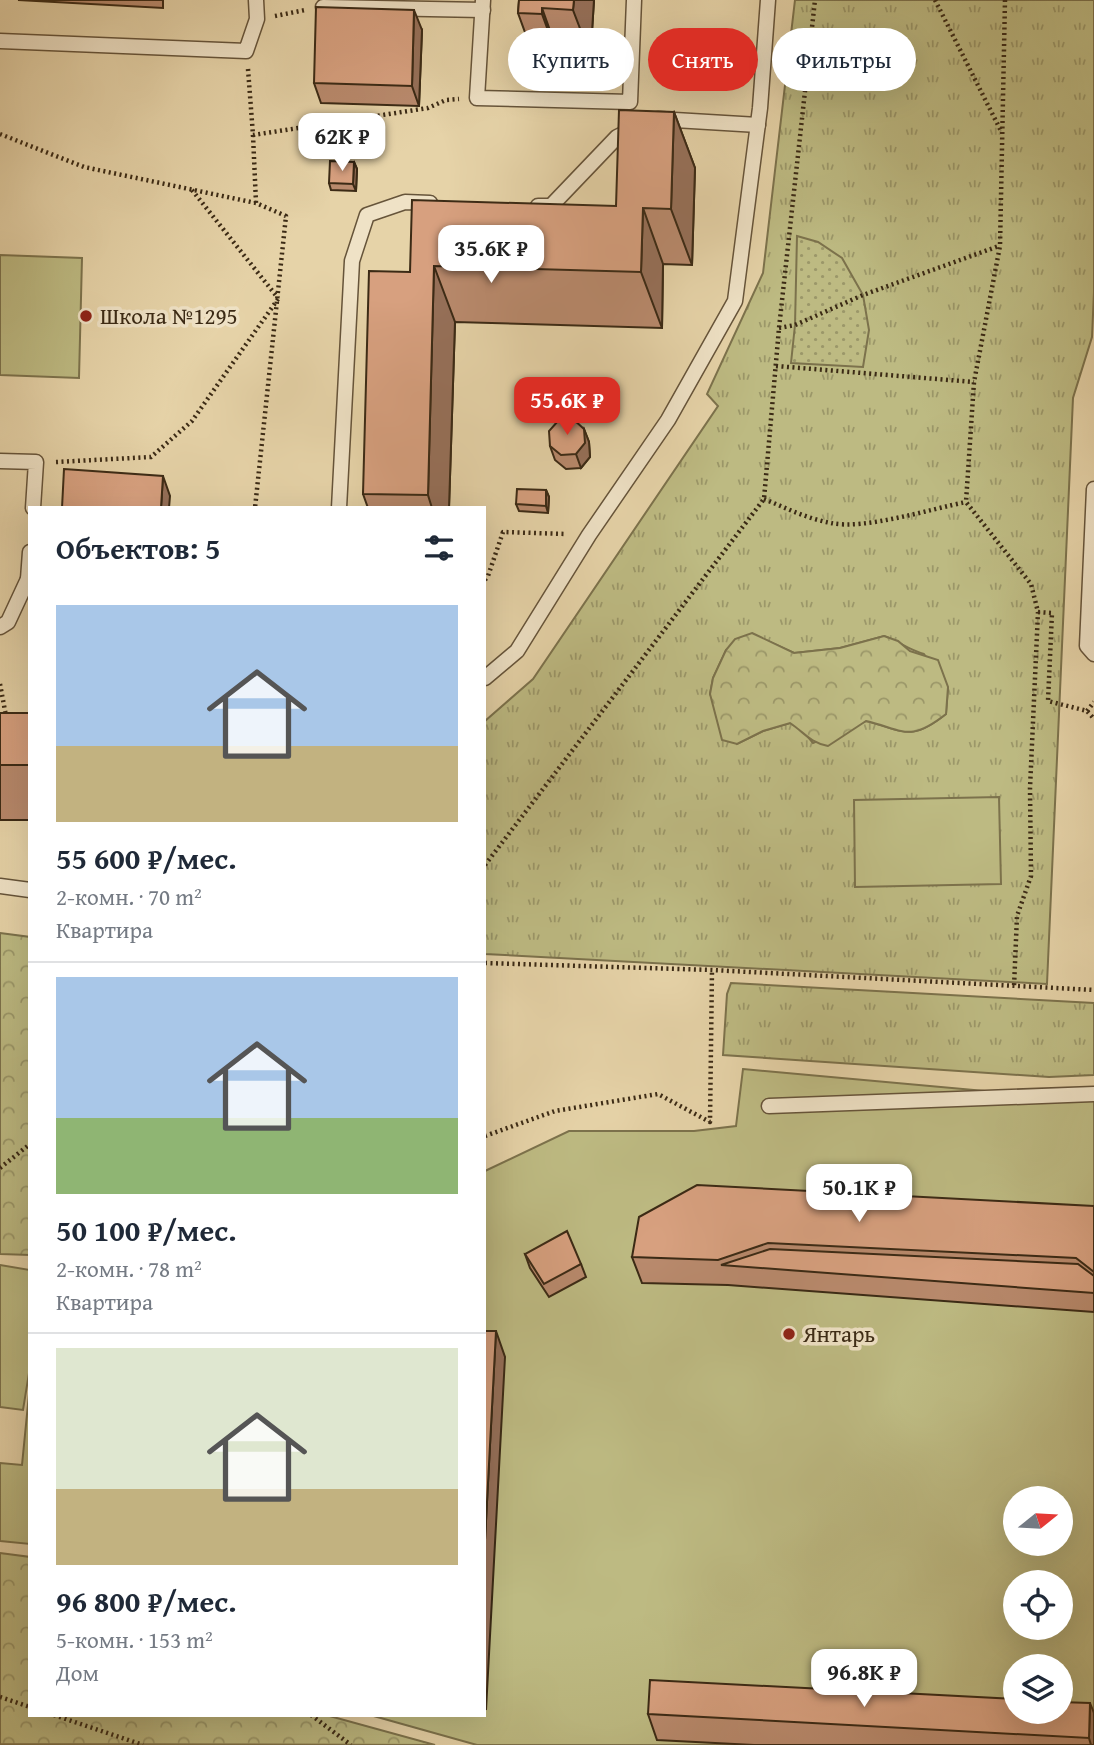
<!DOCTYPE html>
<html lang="ru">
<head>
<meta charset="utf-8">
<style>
	:root { --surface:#fff; --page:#f2f2f3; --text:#1f2937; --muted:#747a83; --line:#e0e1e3; --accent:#d93025 }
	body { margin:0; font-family:"Gentium Book Plus",serif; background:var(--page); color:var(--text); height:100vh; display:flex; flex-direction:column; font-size:26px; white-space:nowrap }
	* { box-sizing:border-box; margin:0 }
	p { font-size:23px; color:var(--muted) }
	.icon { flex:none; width:38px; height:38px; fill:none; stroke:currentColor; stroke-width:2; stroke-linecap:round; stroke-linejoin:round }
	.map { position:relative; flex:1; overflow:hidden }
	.drawer { position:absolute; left:28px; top:506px; width:458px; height:1211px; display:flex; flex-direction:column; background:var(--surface); border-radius:0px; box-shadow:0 7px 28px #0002 }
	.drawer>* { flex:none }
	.guide { position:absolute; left:508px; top:28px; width:481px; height:63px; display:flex; gap:14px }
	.needle { width:46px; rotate:72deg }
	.fabs { position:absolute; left:1003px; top:1486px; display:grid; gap:14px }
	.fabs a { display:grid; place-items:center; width:70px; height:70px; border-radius:50%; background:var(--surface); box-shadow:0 7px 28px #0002; font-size:35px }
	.price { position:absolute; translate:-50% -60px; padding:0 16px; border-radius:14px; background:#fff; color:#222; font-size:23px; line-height:46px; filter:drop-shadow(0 2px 4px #0008) }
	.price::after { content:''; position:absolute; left:50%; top:42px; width:21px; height:16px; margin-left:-10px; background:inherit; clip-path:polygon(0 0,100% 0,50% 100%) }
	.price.current { background:var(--accent); color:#fff }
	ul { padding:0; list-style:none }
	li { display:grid; align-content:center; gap:14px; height:371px; padding:0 28px }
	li+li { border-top:2px solid var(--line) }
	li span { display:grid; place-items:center; height:217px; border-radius:0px; color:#555 }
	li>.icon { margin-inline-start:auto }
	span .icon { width:126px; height:126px; fill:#fffc; stroke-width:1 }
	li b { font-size:30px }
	h2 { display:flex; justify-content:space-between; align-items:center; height:84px; padding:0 28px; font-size:30px }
	.tag { padding:0 24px; border-radius:32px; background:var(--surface); box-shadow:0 7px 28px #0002; font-size:24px; line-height:63px }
	.tag.current { background:var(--accent); color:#fff }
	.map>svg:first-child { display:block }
</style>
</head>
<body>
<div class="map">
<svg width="1094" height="1745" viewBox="0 0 1094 1745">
	<defs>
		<pattern id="grass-tufts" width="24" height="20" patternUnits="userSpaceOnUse" patternTransform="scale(1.75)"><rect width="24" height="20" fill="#bdba82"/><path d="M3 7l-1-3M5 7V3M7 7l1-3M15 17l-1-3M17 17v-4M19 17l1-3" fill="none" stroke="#9b9769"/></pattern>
		<pattern id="forest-crowns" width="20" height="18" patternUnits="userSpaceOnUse" patternTransform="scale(1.75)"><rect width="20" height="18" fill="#bdba82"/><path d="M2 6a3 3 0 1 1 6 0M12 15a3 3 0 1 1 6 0" fill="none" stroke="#9b9769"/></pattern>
		<pattern id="park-dots" width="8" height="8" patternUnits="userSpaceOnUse" patternTransform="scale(1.75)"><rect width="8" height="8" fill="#bdba82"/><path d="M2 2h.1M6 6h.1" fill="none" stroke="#9b9769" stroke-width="1.8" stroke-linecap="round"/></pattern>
	</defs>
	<rect width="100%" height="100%" fill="#e6d3a8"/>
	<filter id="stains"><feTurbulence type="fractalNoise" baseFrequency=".00286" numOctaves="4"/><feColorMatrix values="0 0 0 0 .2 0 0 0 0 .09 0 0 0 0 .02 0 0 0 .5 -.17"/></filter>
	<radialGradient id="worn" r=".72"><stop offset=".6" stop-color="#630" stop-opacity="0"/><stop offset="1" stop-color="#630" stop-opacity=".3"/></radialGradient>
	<g fill="url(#grass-tufts)" stroke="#7c724c" stroke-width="2" fill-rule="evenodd">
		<path d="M795,0H1094V292L1092,337L1073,398L1047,984L485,954V721L533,679L718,406L707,394L763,273ZM884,636C898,641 909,650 924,654L948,688L946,714C910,743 903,730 866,721L813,743L803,731L790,723L763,731L737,744L710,694L713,678L726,650L766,640L794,653L840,648Z"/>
		<polygon points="731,983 1094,1003 1094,1075 1049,1077 723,1055 727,994"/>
	</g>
	<g fill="url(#forest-crowns)" stroke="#7c724c" stroke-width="2">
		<path d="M752,633L794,653L840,648L884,636L898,641L910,651L938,660L948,687L946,714C909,743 904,730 866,721L828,746C809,742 805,733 790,723L763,731L737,744L722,740L710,694L713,678L726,650L735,639Z"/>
		<polygon points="0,933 30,937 30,1255 0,1254"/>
		<polygon points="0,1553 30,1557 30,1715 326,1715 435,1745 0,1744"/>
	</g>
	<polygon fill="url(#park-dots)" stroke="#7c724c" stroke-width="2" points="797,236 818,242 842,258 863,295 869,330 863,367 791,363 795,325"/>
	<g fill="#bdba82" stroke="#7c724c" stroke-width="2" fill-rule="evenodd">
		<polygon points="0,255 82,258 79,378 0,375"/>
		<polygon points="999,797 1001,884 855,887 854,800"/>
		<path d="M743,1069L1094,1101V1745H477L370,1715H485V1171L569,1131H694L736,1126ZM1015,1498H1060V1544H1015ZM1015,1582H1060V1628H1015ZM1015,1666H1060V1712H1015Z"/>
		<polygon points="0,1265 30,1270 30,1367 23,1410 0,1407"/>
		<polygon points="29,1394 30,1394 30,1544 0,1541 0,1463 22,1465"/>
	</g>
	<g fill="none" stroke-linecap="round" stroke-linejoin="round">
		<g stroke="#66543a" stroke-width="17">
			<g id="lane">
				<polyline points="483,0 477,98 630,102 634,0"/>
				<polyline points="323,7 483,10"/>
				<polyline points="0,41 246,51 257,19 256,0"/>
				<polyline points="658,119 758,125"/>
				<polyline points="538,206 551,206 617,137 633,129"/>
				<polyline points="0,461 36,462 33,508"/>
				<polyline points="1094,489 1087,646 1094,654"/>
				<polyline points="339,508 352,261 367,215 405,202 430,203"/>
				<polyline points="30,552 28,579 30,579"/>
				<polyline points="0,627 8,622 28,579"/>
				<polyline points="485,678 517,651 589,535 668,420 735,301 760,108 768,0"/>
				<polyline points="0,886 30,890"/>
				<polyline points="769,1106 1094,1094"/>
			</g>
		</g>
		<g stroke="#3b2a15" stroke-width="4.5" stroke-dasharray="2 3.5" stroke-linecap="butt">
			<polyline points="935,0 1001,131"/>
			<polyline points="1005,0 1000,246 974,382 966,502 1031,584 1038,612 1030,788 1031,876 1017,916 1014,987"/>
			<polyline points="275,16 305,10"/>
			<polyline points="248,69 253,135 428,108 446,100 459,99"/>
			<polyline points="0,134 84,167 256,203 286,216 255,508"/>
			<polyline points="253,135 256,203"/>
			<polyline points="192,190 278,298"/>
			<polyline points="779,328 795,325 863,295 999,246"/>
			<polyline points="776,366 974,382"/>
			<polyline points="56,462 151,457 192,421 278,299"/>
			<path d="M764,499C786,508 808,519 831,523C864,530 931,509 966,502"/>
			<polyline points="485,580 488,576 503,532 566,534"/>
			<polyline points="1038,612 1052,613 1048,701 1087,711 1094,719"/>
			<polyline points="0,684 6,716"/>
			<polyline points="1087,711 1094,702"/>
			<polyline points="485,865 764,499 779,328 815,0"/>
			<polyline points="485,963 712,970 1094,990"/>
			<polyline points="485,1136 555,1111 658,1094 710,1122 712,970"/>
			<polyline points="0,1168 30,1144"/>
			<polyline points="0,1697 30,1707"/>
			<polyline points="54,1715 143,1745"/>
			<polyline points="311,1715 351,1745"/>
		</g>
		<use href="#lane" stroke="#efe2c6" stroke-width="14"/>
	</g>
	<g fill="#b98a6d" stroke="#3b2a15" stroke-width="2">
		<polygon points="18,0 163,0 163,8"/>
		<polygon points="519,0 594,0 592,32 595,39 594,65 562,64 562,69 538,68 518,13"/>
		<polygon points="422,30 419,106 321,103 314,83"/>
		<polygon points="674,112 695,168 692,265 663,264 662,328 455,322 449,508 368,508 363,494 410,272 616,206"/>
		<polygon points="354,162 357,169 356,191 331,190 329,183"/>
		<polygon points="584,429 589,442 590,457 581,468 566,469 555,460 550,446"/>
		<polygon points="546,490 549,497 548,513 519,511 516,504"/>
		<rect x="0" y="713" width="30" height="107"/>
		<polygon points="1094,1206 1094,1312 728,1285 642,1283 632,1257"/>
		<polygon points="525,1254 581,1264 586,1277 549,1297 530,1268"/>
		<polygon points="1094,1713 1094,1745 754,1745 657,1740 648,1714"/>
	</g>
	<g fill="#967059" stroke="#3b2a15" stroke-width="2">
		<polygon points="574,0 594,0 592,32 595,39 594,65 573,10"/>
		<polygon points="542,8 562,64 562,69 542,14"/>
		<polygon points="414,10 422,30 419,106 412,86"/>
		<polygon points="674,112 695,168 692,265 671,209"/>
		<polygon points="354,162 357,169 356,191 353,184"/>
		<polygon points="643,208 663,264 662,328 641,272"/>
		<polygon points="434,266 455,322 449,508 432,508 428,495"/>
		<polygon points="584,429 589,442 590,457 581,468 576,454"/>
		<polygon points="163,476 170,496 169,508 161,508"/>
		<polygon points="546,490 549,497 548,513 546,506"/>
		<polygon points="496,1331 505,1357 486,1710 485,1706 485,1540"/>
		<polygon points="1090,1703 1094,1713 1094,1745 1091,1745 1089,1738"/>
	</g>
	<g fill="#d7a07f" stroke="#3b2a15" stroke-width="2">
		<polygon points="519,0 574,0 573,10 542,8 542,14 518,13"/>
		<polygon points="316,7 414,10 412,86 314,83"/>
		<polygon points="619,110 674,112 671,209 643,208 641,272 434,266 428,495 363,494 369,271 410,272 412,200 616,206"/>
		<polygon points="330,161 354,162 353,184 329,183"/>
		<polygon points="573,419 584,429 585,443 576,454 561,455 550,446 549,431 558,421"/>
		<polygon points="64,469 163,476 161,508 62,508"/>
		<polygon points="517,489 546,490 546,506 516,504"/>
		<rect x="0" y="713" width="30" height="52"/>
		<polygon points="697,1185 1094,1206 1094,1272 1076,1258 768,1243 718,1260 632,1257 639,1217"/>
		<polygon points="567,1231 581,1264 544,1284 525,1254"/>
		<polygon points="770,1249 1078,1264 1094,1276 1094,1293 721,1265"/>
		<polygon points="485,1331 496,1331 485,1540"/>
		<polygon points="650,1680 1015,1699 1015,1712 1060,1712 1060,1702 1090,1703 1089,1738 648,1714"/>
	</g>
	<g fill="#8f2418" stroke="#efe2c6" stroke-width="2.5">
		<circle cx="86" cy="316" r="7"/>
		<circle cx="789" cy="1334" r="7"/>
	</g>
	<g text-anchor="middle" stroke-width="7" stroke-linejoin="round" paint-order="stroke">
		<g font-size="23" fill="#3b2a15" stroke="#efe2c6" text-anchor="start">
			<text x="100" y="324">Школа №1295</text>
			<text x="803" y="1342">Янтарь</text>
		</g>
	</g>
	<rect width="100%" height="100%" filter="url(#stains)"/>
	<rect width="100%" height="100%" fill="url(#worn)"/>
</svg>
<div class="fabs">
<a><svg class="needle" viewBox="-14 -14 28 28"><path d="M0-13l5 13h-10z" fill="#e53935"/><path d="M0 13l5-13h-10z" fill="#747a83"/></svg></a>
<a><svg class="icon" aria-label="locate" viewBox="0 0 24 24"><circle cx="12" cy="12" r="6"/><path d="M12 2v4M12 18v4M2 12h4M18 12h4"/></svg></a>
<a><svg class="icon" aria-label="layers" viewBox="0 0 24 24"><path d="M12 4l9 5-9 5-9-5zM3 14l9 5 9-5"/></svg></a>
</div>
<b class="price" style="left:342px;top:173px">62K ₽</b>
<b class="price" style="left:491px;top:285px">35.6K ₽</b>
<b class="price current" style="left:567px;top:437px">55.6K ₽</b>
<b class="price" style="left:859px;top:1224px">50.1K ₽</b>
<b class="price" style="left:864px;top:1709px">96.8K ₽</b>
<div class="guide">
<a class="tag">Купить</a>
<a class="tag current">Снять</a>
<a class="tag">Фильтры</a>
</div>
<section class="drawer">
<h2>Объектов: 5<svg class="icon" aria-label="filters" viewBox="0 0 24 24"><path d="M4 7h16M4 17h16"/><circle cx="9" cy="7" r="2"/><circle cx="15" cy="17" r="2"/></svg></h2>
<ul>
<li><span style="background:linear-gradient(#a9c7e8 65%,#c2b280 0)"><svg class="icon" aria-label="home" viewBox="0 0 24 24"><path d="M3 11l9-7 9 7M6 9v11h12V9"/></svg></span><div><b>55 600 ₽/мес.</b><p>2-комн. · 70 m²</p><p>Квартира</p></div></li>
<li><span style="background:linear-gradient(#a9c7e8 65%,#8fb573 0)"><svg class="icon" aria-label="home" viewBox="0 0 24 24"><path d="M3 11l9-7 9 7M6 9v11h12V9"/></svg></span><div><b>50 100 ₽/мес.</b><p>2-комн. · 78 m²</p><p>Квартира</p></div></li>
<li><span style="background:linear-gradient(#dfe7d0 65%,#c2b280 0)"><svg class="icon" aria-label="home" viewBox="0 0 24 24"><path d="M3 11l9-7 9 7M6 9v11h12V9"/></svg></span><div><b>96 800 ₽/мес.</b><p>5-комн. · 153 m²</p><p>Дом</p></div></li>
</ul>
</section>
</div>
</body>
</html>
